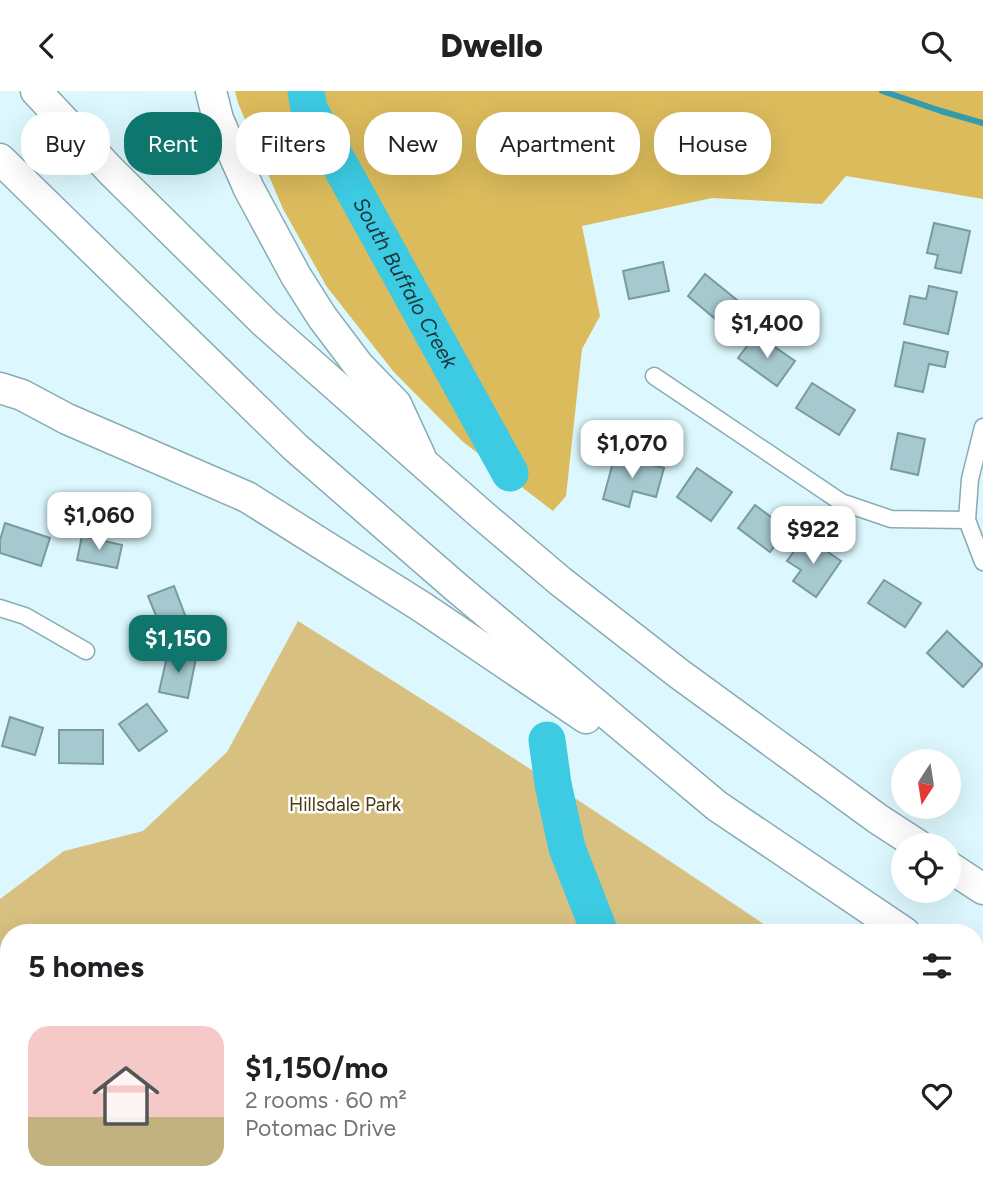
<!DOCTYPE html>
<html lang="en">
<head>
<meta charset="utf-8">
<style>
	:root { --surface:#fff; --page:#f6f6f6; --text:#202124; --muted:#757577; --accent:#0f766e }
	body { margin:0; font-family:Figtree,sans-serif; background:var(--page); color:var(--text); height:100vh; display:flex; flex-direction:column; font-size:26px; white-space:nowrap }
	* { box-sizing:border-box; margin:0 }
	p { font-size:23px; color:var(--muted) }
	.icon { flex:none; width:38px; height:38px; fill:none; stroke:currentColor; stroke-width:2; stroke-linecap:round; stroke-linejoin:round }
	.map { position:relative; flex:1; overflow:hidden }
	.sheet { position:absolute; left:0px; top:833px; width:984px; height:275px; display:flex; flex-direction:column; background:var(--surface); border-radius:28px 28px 0 0; box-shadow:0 7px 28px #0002 }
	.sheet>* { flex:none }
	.guide { position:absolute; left:21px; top:21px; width:942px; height:63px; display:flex; gap:14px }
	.needle { width:46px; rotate:192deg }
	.tools { position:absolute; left:891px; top:658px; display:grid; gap:14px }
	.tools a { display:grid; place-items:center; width:70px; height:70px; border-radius:50%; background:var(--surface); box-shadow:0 7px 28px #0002; font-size:35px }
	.price { position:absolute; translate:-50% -60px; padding:0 16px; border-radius:14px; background:#fff; color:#222; font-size:23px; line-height:46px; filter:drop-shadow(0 2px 4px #0008) }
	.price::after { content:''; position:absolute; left:50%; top:42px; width:21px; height:16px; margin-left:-10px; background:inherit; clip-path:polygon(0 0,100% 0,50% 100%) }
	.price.on { background:var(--accent); color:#fff }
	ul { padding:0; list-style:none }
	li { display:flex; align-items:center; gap:21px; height:175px; padding:0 28px }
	li span { display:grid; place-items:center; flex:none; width:196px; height:140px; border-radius:21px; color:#555 }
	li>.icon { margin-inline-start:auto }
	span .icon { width:84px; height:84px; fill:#fffc; stroke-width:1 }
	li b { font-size:30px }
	h2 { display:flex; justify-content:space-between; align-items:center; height:84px; padding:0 28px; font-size:30px }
	.pill { padding:0 24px; border-radius:28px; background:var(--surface); box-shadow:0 7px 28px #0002; font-size:24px; line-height:63px }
	.pill.on { background:var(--accent); color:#fff }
	header { display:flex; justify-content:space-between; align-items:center; height:91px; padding:0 28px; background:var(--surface); font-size:32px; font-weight:800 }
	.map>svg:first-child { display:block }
</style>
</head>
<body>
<header><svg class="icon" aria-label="back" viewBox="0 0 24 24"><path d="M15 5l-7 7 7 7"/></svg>Dwello<svg class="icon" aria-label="search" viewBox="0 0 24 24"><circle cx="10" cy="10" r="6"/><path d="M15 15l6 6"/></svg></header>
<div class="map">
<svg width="983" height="1107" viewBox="0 0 983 1107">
	<rect width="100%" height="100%" fill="#dcf8fe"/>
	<g fill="#d8c180">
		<path d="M298,530C460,631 619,735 777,842H9V897L0,875V808L64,760L143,740L227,661Z"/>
		<polygon points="975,974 983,980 983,1107 886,1107 872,1099 975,1099"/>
	</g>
	<polygon fill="#dbbb5b" points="235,0 983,0 983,108 846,85 822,113 712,107 582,135 600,225 582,258 566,405 553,420 462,350 393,280 327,196 283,118 238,12"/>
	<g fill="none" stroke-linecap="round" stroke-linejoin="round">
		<polyline stroke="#349bad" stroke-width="6" points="882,0 941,20 983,32"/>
		<g stroke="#3dcae3" stroke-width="37">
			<path id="s1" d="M306,0L309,18L510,382"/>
			<polyline points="547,649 553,693 567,757 600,842"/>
			<polyline points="975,1079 983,1084"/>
		</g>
	</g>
	<g fill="#a6c9d0" stroke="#789aa1" stroke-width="2">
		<polygon points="934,132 970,140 961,182 935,177 938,164 927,162"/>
		<polygon points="663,171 669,200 629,208 623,180"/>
		<polygon points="705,183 743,214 725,236 688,205"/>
		<polygon points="929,195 957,201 948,243 904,233 910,205 926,208"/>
		<polygon points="756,243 795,270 777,295 738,267"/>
		<polygon points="904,251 948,261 945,276 929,273 923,301 895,295"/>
		<polygon points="812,292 855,319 839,344 796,317"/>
		<polygon points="898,342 925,348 918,384 891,378"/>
		<polygon points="615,364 664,377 656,406 633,400 629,416 603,408"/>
		<polygon points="697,377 732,401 711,430 677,406"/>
		<polygon points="755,414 787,438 770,461 738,437"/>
		<polygon points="5,432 50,447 41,475 0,462 0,449"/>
		<polygon points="82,445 122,454 117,477 77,469"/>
		<polygon points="805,445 841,470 816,506 793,490 801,479 787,470"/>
		<polygon points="884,489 921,512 905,536 868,512"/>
		<polygon points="174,495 188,532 163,542 148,505"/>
		<polygon points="947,540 983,574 963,596 927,562"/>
		<polygon points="168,561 196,567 188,607 159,601"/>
		<polygon points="147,613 167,640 139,660 119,633"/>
		<polygon points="10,626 43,637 35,664 2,655"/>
		<polygon points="59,639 103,639 103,673 59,672"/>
		<polygon points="139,1099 152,1099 154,1107 108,1107"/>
		<polygon points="377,1099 418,1099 416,1107 381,1107 375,1106"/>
		<polygon points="436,1099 480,1099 479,1107 434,1107"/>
		<polygon points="501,1099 541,1099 539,1107 499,1107"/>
		<polygon points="556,1099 574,1099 601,1105 600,1107 555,1107"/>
	</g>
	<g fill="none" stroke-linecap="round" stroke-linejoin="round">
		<g stroke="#89abb2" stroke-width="19">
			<g id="minor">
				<polyline points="654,285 841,411 891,428 967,429"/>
				<polyline points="983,336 970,388 967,429 983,471"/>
				<polyline points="0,517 25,525 86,560"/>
				<polyline points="0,922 8,956 9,1059"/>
			</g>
		</g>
		<g stroke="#89abb2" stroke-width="23">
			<g id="tertiary">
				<polyline points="0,1062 9,1059"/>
				<polyline points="855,1099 870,1107"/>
			</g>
		</g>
		<g stroke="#89abb2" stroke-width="33">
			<g id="motorway">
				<polyline points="36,0 111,80 265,232 481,423 560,490 678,582 878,728 918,754"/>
				<polyline points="211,0 218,28 249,98 296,185 322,226 359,275 396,313 420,365"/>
				<polyline points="0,68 295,356 456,496 717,715 905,842"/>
				<polyline points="0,297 22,304 67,328 247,406 422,516 586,627"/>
				<polyline points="948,775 983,798"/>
				<polyline points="975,889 983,894"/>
			</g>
		</g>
		<g stroke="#9db4b9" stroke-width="3.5" stroke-dasharray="7 3.5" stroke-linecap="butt">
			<polyline points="0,879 9,876"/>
			<polyline points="898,1099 911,1107"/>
		</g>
		<use href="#minor" stroke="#fff" stroke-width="16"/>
		<use href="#tertiary" stroke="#fff" stroke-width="19"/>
		<use href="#motorway" stroke="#fff" stroke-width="30"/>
	</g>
	<g text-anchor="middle" stroke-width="5" stroke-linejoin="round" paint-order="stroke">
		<g font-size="19" fill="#483a11" stroke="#fff">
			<text x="345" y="720">Hillsdale Park</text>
		</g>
		<g font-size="21" font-style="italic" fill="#1d3439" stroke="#fff">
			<text dy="7" stroke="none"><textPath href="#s1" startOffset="217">South Buffalo Creek</textPath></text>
		</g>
	</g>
</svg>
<div class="tools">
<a><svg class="needle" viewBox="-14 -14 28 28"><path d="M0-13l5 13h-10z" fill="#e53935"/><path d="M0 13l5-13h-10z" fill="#757577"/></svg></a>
<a><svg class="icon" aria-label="locate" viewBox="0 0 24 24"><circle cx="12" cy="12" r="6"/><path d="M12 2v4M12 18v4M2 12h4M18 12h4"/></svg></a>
</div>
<b class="price" style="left:767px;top:269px">$1,400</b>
<b class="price" style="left:632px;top:389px">$1,070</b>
<b class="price" style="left:99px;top:461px">$1,060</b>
<b class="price" style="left:813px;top:475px">$922</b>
<b class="price on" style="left:178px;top:584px">$1,150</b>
<div class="guide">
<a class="pill">Buy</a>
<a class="pill on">Rent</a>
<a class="pill">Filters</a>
<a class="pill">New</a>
<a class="pill">Apartment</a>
<a class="pill">House</a>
</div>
<section class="sheet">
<h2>5 homes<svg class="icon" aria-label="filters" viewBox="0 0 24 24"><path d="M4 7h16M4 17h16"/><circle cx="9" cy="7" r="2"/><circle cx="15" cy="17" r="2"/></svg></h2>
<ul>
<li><span style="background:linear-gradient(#f6c9c9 65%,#c2b280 0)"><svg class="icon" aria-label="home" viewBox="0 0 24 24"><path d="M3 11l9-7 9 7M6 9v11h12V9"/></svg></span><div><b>$1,150/mo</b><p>2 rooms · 60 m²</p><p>Potomac Drive</p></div><svg class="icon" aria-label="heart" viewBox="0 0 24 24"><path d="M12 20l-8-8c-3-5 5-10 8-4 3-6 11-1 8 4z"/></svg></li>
</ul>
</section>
</div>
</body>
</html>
